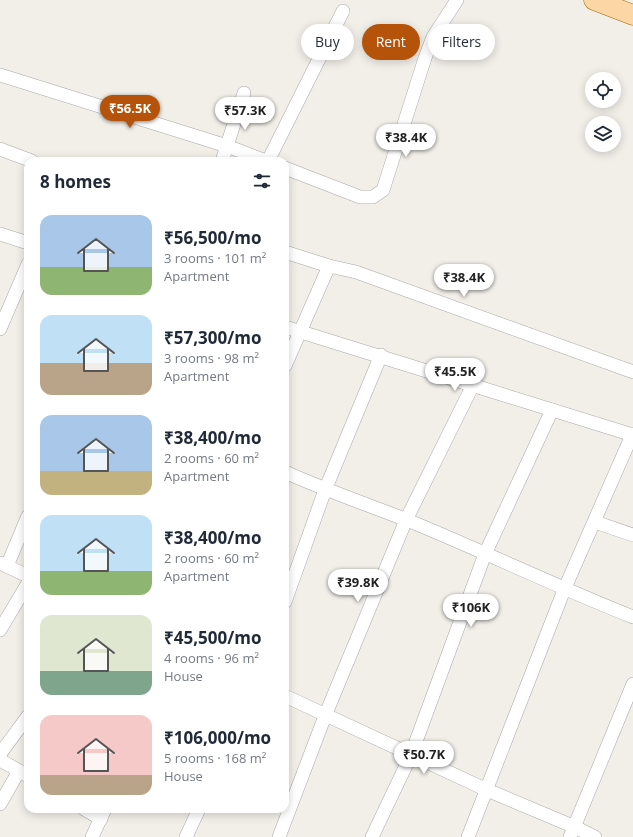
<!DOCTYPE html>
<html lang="en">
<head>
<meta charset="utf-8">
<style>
	:root { --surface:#fff; --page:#f6f6f7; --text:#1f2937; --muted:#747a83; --accent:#b45309 }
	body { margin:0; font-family:"Open Sans",sans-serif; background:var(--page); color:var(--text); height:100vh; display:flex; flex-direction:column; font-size:15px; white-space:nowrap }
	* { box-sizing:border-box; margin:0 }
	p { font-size:13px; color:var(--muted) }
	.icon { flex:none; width:22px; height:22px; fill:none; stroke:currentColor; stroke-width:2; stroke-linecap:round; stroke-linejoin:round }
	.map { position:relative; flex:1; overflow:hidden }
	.sheet { position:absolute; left:24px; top:157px; width:265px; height:656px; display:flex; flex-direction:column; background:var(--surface); border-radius:12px; box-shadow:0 2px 10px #0003 }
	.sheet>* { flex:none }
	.hud { position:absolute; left:301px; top:24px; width:272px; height:36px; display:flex; gap:8px }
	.controls { position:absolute; left:585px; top:72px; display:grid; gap:8px }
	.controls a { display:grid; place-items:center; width:36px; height:36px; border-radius:50%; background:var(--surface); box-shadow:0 2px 10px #0003; font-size:20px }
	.price { position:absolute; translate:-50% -34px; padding:0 9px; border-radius:14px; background:#fff; color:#222; font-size:13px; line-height:26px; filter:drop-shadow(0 1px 2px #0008) }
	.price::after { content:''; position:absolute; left:50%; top:24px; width:12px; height:9px; margin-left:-6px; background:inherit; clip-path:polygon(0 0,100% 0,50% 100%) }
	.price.selected { background:var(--accent); color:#fff }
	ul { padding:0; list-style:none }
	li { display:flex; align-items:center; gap:12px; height:100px; padding:0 16px }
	li span { display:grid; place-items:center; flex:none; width:112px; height:80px; border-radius:12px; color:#555 }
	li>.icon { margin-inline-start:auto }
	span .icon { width:48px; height:48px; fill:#fffc; stroke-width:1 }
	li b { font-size:17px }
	h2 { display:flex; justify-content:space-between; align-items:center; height:48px; padding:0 16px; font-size:17px }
	.pill { padding:0 14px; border-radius:18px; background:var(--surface); box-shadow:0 2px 10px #0003; font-size:14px; line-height:36px }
	.pill.selected { background:var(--accent); color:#fff }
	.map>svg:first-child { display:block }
</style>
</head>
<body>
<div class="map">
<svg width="633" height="837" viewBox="0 0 633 837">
	<rect width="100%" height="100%" fill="#f2efe9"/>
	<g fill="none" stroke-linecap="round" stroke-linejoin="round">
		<g stroke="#a9a9a9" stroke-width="14">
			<g id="street">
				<polyline points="0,75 227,146 266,161"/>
				<polyline points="0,149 32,161"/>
				<polyline points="222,161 244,93"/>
				<polyline points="268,161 343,11"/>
				<polyline points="285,168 360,197 373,197 383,190 425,58 433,37 457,0"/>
				<polyline points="0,234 28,243"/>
				<polyline points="285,252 329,266 356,272 633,372"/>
				<polyline points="285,327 633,435"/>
				<polyline points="0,329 28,264"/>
				<polyline points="285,366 329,266"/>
				<path d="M285,472C325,490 366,504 407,520C483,551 557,587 633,617"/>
				<polyline points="595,522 633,535"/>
				<polyline points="0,563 28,576"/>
				<polyline points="7,566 28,516"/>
				<polyline points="285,602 325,490 381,355"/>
				<polyline points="0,630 28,583"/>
				<polyline points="285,696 487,790 575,827 595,837"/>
				<polyline points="0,754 28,716"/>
				<polyline points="0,760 28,776"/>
				<polyline points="0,804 19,771"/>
				<polyline points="84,809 101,819"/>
				<polyline points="92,837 105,809"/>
				<polyline points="186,837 199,809"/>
				<polyline points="279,837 325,716 406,520 473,385"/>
				<polyline points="372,837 411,755 485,554 552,410"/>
				<polyline points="468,837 564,590 632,435"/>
				<polyline points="570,837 633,684"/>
			</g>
		</g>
		<g stroke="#a06b00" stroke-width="21">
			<polyline id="primary" points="594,0 633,15"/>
		</g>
		<use href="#street" stroke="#fff" stroke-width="13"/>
		<use href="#primary" stroke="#fcd6a4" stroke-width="20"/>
	</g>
</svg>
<div class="controls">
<a><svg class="icon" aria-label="locate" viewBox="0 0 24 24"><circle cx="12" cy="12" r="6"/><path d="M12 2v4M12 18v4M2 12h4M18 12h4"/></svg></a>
<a><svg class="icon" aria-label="layers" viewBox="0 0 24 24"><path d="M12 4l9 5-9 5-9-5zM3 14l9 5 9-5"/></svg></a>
</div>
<b class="price selected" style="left:130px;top:129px">₹56.5K</b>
<b class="price" style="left:245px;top:131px">₹57.3K</b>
<b class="price" style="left:406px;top:158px">₹38.4K</b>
<b class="price" style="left:464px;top:298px">₹38.4K</b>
<b class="price" style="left:455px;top:392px">₹45.5K</b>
<b class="price" style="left:358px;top:603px">₹39.8K</b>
<b class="price" style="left:471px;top:628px">₹106K</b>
<b class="price" style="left:424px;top:775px">₹50.7K</b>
<div class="hud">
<a class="pill">Buy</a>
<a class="pill selected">Rent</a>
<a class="pill">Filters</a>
</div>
<section class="sheet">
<h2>8 homes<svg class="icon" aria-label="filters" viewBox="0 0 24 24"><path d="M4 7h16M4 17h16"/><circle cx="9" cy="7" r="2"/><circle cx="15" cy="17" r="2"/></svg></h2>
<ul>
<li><span style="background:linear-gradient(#a9c7e8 65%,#8fb573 0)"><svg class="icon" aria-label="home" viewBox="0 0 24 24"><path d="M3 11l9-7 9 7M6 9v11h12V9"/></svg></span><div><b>₹56,500/mo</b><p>3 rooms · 101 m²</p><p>Apartment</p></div></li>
<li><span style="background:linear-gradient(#bfe0f5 60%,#b9a48a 0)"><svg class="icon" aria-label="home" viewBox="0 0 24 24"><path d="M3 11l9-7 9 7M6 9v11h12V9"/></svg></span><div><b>₹57,300/mo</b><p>3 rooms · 98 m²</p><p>Apartment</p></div></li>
<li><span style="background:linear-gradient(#a9c7e8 70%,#c2b280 0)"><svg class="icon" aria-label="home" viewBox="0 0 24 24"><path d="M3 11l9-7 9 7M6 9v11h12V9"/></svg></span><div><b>₹38,400/mo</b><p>2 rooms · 60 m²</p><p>Apartment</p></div></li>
<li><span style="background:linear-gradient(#bfe0f5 70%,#8fb573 0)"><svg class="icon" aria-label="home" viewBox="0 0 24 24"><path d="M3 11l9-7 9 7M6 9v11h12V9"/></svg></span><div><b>₹38,400/mo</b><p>2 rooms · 60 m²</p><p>Apartment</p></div></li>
<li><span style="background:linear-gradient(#dfe7d0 70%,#7fa58c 0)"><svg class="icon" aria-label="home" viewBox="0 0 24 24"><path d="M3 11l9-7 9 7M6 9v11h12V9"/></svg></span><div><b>₹45,500/mo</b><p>4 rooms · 96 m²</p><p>House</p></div></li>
<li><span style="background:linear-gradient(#f6c9c9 75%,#b9a48a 0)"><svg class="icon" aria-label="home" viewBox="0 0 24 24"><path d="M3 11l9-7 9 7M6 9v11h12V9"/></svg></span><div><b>₹106,000/mo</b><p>5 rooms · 168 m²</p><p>House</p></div></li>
</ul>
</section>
</div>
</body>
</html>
